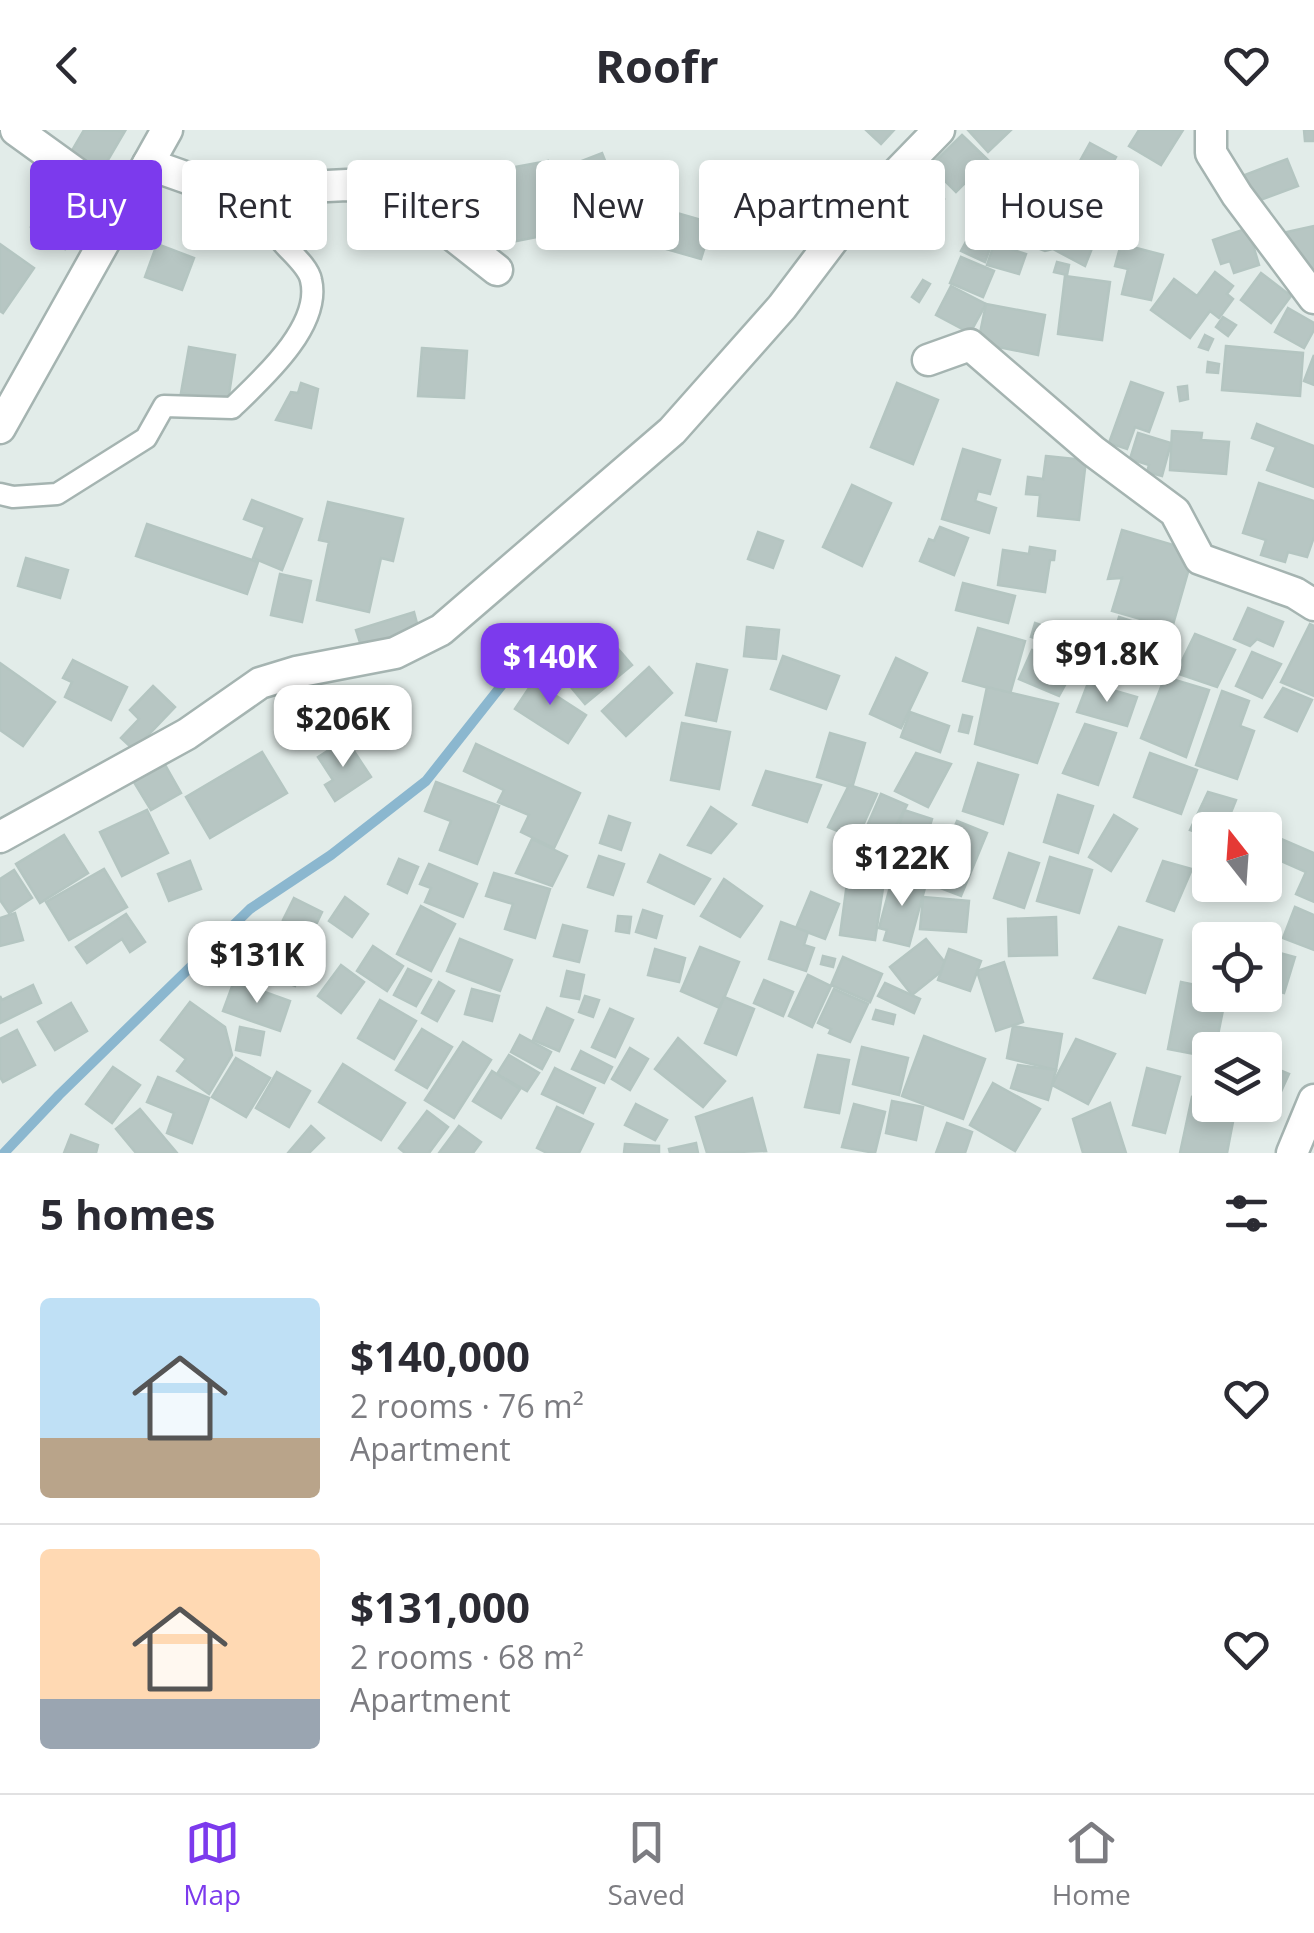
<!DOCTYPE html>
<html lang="en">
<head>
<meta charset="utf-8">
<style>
	:root { --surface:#fff; --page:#f2f2f3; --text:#2b2b33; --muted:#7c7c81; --line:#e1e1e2; --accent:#7c3aed }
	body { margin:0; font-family:"Open Sans",sans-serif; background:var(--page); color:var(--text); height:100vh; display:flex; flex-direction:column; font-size:38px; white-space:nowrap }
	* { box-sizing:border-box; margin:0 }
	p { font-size:32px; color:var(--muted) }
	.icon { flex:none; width:55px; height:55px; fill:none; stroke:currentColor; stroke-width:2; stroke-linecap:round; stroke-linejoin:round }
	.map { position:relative; height:1023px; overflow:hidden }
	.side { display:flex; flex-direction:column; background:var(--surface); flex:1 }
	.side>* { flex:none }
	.banner { position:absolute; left:30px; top:30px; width:1255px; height:90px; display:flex; gap:20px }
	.needle { width:65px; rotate:343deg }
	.controls { position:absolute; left:1192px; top:682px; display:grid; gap:20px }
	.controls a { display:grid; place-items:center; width:90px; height:90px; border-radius:10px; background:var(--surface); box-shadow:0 5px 15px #0003; font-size:50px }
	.price { position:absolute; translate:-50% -85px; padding:0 22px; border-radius:20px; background:#fff; color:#222; font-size:32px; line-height:65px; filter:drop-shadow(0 2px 5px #0008) }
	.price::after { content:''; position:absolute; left:50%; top:60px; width:30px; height:22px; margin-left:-15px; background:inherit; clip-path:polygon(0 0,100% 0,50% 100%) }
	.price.active { background:var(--accent); color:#fff }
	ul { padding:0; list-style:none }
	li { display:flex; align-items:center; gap:30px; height:250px; padding:0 40px }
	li+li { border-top:2px solid var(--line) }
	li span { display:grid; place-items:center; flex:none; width:280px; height:200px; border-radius:10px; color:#555 }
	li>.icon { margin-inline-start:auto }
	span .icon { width:120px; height:120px; fill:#fffc; stroke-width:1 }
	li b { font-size:42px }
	h2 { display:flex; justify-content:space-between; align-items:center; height:120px; padding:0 40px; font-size:42px }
	.pill { padding:0 35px; border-radius:10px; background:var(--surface); box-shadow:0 5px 15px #0003; font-size:35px; line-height:90px }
	.pill.active { background:var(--accent); color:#fff }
	header { display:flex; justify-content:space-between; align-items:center; height:130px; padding:0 40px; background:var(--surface); font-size:45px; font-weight:700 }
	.tabs { display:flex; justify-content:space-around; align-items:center; height:140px; border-top:2px solid var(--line); background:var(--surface); font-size:28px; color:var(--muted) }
	.tabs a { display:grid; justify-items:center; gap:5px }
	.tabs .active { color:var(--accent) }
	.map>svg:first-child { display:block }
</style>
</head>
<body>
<header><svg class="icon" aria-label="back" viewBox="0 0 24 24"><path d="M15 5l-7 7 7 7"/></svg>Roofr<svg class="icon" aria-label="heart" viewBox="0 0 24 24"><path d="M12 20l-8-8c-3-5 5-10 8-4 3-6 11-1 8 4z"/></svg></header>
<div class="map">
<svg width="1314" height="1023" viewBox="0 0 1314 1023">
	<rect width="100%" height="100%" fill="#e2ece9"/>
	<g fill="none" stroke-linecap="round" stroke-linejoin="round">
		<polyline stroke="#8bb7cf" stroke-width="10" points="4,1023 59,965 250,779 331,725 426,651 528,522"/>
	</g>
	<g fill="#b7c6c3" stroke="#b4c5c1" stroke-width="2.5">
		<polygon points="84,0 125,1 98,47 67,29"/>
		<polygon points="866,0 894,0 881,14"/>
		<polygon points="968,0 1011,0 988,22"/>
		<polygon points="1139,0 1183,0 1161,35 1129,16"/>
		<polygon points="1304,0 1314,0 1314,11 1305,11"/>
		<polygon points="962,5 988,30 956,62 930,36"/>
		<polygon points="1090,13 1116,27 1101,54 1075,40"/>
		<polygon points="602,23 615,56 586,66 574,34"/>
		<polygon points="1287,29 1298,56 1247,75 1237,48"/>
		<polygon points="548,31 562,102 491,116 477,44"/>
		<polygon points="921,45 944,69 920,93 897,69"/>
		<polygon points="1070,46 1099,59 1088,85 1059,73"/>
		<polygon points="52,66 85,88 65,119 31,97"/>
		<polygon points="1003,70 1062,93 1053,119 1045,121 990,100"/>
		<polygon points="663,79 712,93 701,129 652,115"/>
		<polygon points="1069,86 1100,98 1085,136 1053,119"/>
		<polygon points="1314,96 1314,142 1297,146 1287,102"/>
		<polygon points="1248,98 1259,135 1234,143 1230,131 1221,134 1213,110"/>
		<polygon points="969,106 991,116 985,132 961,121"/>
		<polygon points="0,114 34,138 3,183 0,181"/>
		<polygon points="157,114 194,128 182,160 145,147"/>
		<polygon points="994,114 1026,124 1019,144 987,135"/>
		<polygon points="1121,114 1163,125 1151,170 1122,164 1128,139 1115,136"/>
		<polygon points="961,127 994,141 983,167 950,153"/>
		<polygon points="1057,132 1069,135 1067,145 1054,142"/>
		<polygon points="1215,142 1233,156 1227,164 1233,169 1219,188 1210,181 1190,208 1151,180 1174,149 1197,166"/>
		<polygon points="1261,143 1291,166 1271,193 1241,170"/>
		<polygon points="1065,146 1110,152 1102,210 1058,204"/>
		<polygon points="923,150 930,154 919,172 912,167"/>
		<polygon points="951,156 986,174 970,203 936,185"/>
		<polygon points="986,174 1045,185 1038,225 978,213"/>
		<polygon points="1288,178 1314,193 1314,200 1304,218 1275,202"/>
		<polygon points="1223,187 1236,195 1228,206 1216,197"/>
		<polygon points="1205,205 1213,209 1208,220 1199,217"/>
		<polygon points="1226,216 1303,223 1300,266 1222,260"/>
		<polygon points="189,217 235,225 228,271 181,263"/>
		<polygon points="422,218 467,221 464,268 418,266"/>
		<polygon points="1314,225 1314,255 1304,251"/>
		<polygon points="1208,232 1219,234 1218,243 1207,242"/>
		<polygon points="1131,252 1163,263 1149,302 1135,297 1127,319 1109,313"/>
		<polygon points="301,253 318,259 311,298 276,290 291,262 298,263"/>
		<polygon points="897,253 938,270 913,334 871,317"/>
		<polygon points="1187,256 1188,269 1180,271 1178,257"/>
		<polygon points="1257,294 1314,316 1314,357 1267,340 1276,317 1252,308"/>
		<polygon points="1172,301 1202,303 1201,310 1229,312 1226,344 1170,340"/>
		<polygon points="1138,303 1171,313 1162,346 1147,342 1149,335 1130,329"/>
		<polygon points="963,319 1000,330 990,364 978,361 975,371 996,378 989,403 942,389"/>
		<polygon points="1046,326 1086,330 1079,390 1038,386 1040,365 1026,364 1028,347 1043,349"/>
		<polygon points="1259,353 1314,371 1314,407 1307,427 1288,422 1285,432 1261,425 1266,410 1243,403"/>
		<polygon points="852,355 891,373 862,436 823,417"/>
		<polygon points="252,370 302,389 282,440 253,428 265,397 244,389"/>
		<polygon points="328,372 403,389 393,431 381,428 369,482 317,470 329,412 319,410"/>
		<polygon points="147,394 258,432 247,464 136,426"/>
		<polygon points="940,397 968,408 954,445 920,431 929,409 934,411"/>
		<polygon points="1122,400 1194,421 1172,498 1112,481 1122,448 1108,449"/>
		<polygon points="758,402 783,411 773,438 748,429"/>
		<polygon points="1030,417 1055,421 1054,430 1050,430 1045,462 998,455 1003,420 1029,424"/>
		<polygon points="26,428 68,440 60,468 18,456"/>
		<polygon points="280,444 311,451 302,492 271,485"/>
		<polygon points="963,453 1015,466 1008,493 956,480"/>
		<polygon points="1248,478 1283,492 1273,516 1257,509 1250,516 1234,509"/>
		<polygon points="414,482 420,505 363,522 356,500"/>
		<polygon points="1119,487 1150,497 1141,525 1111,515"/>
		<polygon points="1035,493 1058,501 1053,514 1031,507"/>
		<polygon points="1310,494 1314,496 1314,566 1281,552"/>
		<polygon points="747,497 779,500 776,529 744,526"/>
		<polygon points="978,498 1025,511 1010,564 963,551"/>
		<polygon points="1195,504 1235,520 1217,557 1176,543"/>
		<polygon points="608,507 632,535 585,574 550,532 572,514 583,527"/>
		<polygon points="1032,520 1075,537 1059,566 1019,549"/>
		<polygon points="1252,522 1281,534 1262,568 1236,556"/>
		<polygon points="783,526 839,546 826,579 771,559"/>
		<polygon points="896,528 927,543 901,598 870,584"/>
		<polygon points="73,530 127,557 111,590 65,567 72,552 63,548"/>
		<polygon points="0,533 55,572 23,616 0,600"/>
		<polygon points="697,534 727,540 716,591 686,585"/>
		<polygon points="649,537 672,563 626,606 602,581"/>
		<polygon points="541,540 563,554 555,565 586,585 568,613 515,579"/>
		<polygon points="1165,547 1209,560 1186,627 1141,608"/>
		<polygon points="1088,553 1137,567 1127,596 1077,582"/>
		<polygon points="153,556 175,577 134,620 121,608 139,589 130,580"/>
		<polygon points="987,557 1058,574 1037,633 975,614"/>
		<polygon points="1283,558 1312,570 1297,601 1265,587"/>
		<polygon points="1222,561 1249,571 1240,596 1254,601 1237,649 1196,635"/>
		<polygon points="910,582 949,596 940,622 901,607"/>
		<polygon points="963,585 972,587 968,603 959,601"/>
		<polygon points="682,593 730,602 719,659 671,650"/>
		<polygon points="1085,594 1116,603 1098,655 1063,643"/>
		<polygon points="830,603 865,613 852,658 817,647"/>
		<polygon points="346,609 371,647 335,671 325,655 333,650 318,627"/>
		<polygon points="476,614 580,663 554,718 521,702 529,685 498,672 504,660 464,641"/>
		<polygon points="262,622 287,663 210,708 186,667"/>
		<polygon points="916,623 951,634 928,677 895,661"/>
		<polygon points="1150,623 1197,640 1181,684 1134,667"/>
		<polygon points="160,626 181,663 151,680 129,644"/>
		<polygon points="978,633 1018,645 1003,694 963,681"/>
		<polygon points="766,641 821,655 807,692 753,675"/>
		<polygon points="436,652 499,676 477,734 440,720 451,691 425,681"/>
		<polygon points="849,655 877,664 857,709 828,697"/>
		<polygon points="1208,662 1236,670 1224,700 1210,700 1210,707 1190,700"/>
		<polygon points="881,664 907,675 884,719 861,710"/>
		<polygon points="1058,665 1093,676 1078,723 1044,712"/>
		<polygon points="711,677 736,694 711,723 688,715"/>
		<polygon points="147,680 168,723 122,746 100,702"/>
		<polygon points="904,680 932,689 914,745 886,736"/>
		<polygon points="1114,685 1137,699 1111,741 1089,727"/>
		<polygon points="609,686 630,693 621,720 600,713"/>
		<polygon points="957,691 987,703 961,766 930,754"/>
		<polygon points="1265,702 1314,723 1314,772 1296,764 1306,742 1265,724"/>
		<polygon points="64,705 88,743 40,773 16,734"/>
		<polygon points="532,709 567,726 552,756 516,743"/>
		<polygon points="1009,723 1039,733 1024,778 994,768"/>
		<polygon points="660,725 710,749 694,774 648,752"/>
		<polygon points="599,726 624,734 613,765 588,757"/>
		<polygon points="1050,727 1092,740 1079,783 1037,771"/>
		<polygon points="399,729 418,737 407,763 388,754"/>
		<polygon points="190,731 201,759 169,771 158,744"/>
		<polygon points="1163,731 1192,739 1174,781 1147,771"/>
		<polygon points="429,734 477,754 463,787 425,772 431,758 420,754"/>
		<polygon points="104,739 127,777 69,810 46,772"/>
		<polygon points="14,740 32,768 9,783 0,770 0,749"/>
		<polygon points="894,742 926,754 909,816 884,810 887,800 879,798"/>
		<polygon points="494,743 550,759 535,808 505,799 513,774 486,766"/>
		<polygon points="724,749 762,776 740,807 701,786"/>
		<polygon points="847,753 883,758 875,810 840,805"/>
		<polygon points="811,762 839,774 825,809 796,798"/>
		<polygon points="345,767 368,784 352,807 329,791"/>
		<polygon points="923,767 969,771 966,802 920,799"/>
		<polygon points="294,768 322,782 311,805 283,790"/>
		<polygon points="421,776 455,794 431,841 397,824"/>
		<polygon points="1295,777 1314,785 1314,820 1283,808"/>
		<polygon points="643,780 662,786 656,808 636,802"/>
		<polygon points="15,783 23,810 0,816 0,788"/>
		<polygon points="126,784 145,812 130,822 122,809 87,833 76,817"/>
		<polygon points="618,786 631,787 629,803 616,801"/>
		<polygon points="1056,787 1057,825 1009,826 1008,789"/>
		<polygon points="781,792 808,802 804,815 814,818 806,841 769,829"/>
		<polygon points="563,795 587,801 579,832 554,826"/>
		<polygon points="1119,797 1162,810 1145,863 1094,848"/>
		<polygon points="275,803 310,815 295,856 260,843"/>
		<polygon points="460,809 512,830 500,861 447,841"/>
		<polygon points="926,809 948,836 912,865 890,837"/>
		<polygon points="373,816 403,836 387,861 357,841"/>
		<polygon points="700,817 739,832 720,878 681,861"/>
		<polygon points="655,819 685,828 679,852 648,845"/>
		<polygon points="949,819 981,831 970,861 938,850"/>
		<polygon points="1265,819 1295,827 1284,863 1265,858"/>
		<polygon points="823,826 835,829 833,837 821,834"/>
		<polygon points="843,827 882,844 870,872 831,855"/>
		<polygon points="1004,832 1023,892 996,901 977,841"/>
		<polygon points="341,835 364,852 341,883 318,866"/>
		<polygon points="408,839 431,850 416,876 394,865"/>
		<polygon points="567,841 584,845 579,869 561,866"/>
		<polygon points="808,845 831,856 812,897 789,886"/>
		<polygon points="764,850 793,862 783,886 754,873"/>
		<polygon points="234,851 290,871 280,901 223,881"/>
		<polygon points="439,852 454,861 437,891 422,883"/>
		<polygon points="1181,852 1210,858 1210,865 1226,865 1215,920 1210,920 1210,927 1168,919"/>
		<polygon points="885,853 920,869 914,883 878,866"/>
		<polygon points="33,855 41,873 0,893 0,866 2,870"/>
		<polygon points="472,859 499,866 492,891 465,884"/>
		<polygon points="834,859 868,874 850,912 829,903 831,899 818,893"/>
		<polygon points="585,866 599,870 593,887 579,882"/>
		<polygon points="724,867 754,879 736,925 705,913"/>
		<polygon points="380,870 416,891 394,929 358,908"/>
		<polygon points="190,872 225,897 232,925 209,964 177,941 186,929 161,910"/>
		<polygon points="71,873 87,901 55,920 38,892"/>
		<polygon points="547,878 573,890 559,921 533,910"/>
		<polygon points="610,879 633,889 615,927 592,917"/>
		<polygon points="876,880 895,885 893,894 873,889"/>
		<polygon points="1013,896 1062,904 1056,940 1007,928"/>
		<polygon points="240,897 264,902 260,925 236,920"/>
		<polygon points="422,899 452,917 427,958 396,940"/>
		<polygon points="17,900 35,935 3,952 0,947 0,909"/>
		<polygon points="520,905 551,922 542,939 511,922"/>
		<polygon points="924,906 985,929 963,989 902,966"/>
		<polygon points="678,908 725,951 703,977 655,939"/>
		<polygon points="1076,909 1115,924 1088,974 1052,955"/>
		<polygon points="463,912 491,930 454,988 425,970"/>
		<polygon points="862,917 908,928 899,965 853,954"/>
		<polygon points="630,918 648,929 630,960 612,949"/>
		<polygon points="581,921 612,937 604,953 572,939"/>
		<polygon points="509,925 539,943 527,961 497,944"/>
		<polygon points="818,925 849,930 839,983 805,977"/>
		<polygon points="236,928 270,948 246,987 212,967"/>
		<polygon points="343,934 405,973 381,1010 319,972"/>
		<polygon points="1265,934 1289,944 1268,990 1239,978 1240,975 1265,975"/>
		<polygon points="1018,935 1056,940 1048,970 1011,958"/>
		<polygon points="113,937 140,955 112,993 86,974"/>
		<polygon points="555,938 595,958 583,983 542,964"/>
		<polygon points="1147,938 1180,947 1165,1003 1133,995"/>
		<polygon points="492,941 520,959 501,988 473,971"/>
		<polygon points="277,942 310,961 289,997 256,978"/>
		<polygon points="158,947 209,968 192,1013 167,1003 174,983 147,972"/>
		<polygon points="993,953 1040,979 1015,1021 970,995"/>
		<polygon points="1192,967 1210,971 1210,975 1236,976 1227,1023 1180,1023"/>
		<polygon points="752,968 766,1021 707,1023 696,987"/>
		<polygon points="892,971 923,977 916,1010 886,1003"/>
		<polygon points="1110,973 1126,1023 1083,1023 1073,989"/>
		<polygon points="636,974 667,990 655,1010 625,995"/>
		<polygon points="854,974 885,982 875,1023 842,1017"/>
		<polygon points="557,977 593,994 579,1023 547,1023 537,1018"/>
		<polygon points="140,979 177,1023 136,1023 116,999"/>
		<polygon points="427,981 448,997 429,1023 405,1023 399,1018"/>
		<polygon points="947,993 972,1002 965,1023 936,1023"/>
		<polygon points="311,996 324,1008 309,1023 288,1023"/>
		<polygon points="459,996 481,1012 473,1023 439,1023"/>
		<polygon points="71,1005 98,1015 96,1023 64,1023"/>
		<polygon points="696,1013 698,1023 670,1023 669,1019"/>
		<polygon points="625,1014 659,1016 659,1023 624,1023"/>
	</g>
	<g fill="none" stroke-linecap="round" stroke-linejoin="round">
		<g stroke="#a5b4b1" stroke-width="25">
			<path id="lane" d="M0,364L13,367L57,364L146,308L164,276L232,278C262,249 322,196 311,150C308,135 287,120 278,107C268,92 260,75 250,60"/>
		</g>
		<g stroke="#a5b4b1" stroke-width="35">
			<g id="street">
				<polyline points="16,0 124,78"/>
				<polyline points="1211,0 1211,23 1237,65 1314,168"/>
				<polyline points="148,34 216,58 250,60 347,55 398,62 497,140"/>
				<polyline points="928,230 970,215 1093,321 1175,382 1200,429 1295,463 1314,475"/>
				<polyline points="0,298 167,0"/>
				<polyline points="0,707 187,604 260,553 296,542 395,523 441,500 672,301 782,177 835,107 939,0"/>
				<polyline points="1292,1023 1314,970"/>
			</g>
		</g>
		<use href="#lane" stroke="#fff" stroke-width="20"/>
		<use href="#street" stroke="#fff" stroke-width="30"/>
	</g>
</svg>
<div class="controls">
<a><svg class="needle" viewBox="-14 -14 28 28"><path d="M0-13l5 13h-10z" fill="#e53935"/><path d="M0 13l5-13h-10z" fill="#7c7c81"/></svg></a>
<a><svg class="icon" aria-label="locate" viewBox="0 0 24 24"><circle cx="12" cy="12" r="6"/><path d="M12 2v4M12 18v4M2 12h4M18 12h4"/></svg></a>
<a><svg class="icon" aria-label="layers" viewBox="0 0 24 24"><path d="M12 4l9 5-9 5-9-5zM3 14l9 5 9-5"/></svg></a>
</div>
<b class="price" style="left:1107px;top:575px">$91.8K</b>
<b class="price active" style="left:550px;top:578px">$140K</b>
<b class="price" style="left:343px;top:640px">$206K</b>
<b class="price" style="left:902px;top:779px">$122K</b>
<b class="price" style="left:257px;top:876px">$131K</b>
<div class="banner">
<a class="pill active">Buy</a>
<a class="pill">Rent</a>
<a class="pill">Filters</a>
<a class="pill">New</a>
<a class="pill">Apartment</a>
<a class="pill">House</a>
</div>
</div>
<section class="side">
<h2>5 homes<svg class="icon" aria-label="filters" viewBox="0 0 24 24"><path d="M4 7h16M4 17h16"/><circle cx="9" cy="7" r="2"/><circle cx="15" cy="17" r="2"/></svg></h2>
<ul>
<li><span style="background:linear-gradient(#bfe0f5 70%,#b9a48a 0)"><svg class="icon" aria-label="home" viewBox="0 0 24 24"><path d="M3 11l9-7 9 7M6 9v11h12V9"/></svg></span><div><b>$140,000</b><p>2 rooms · 76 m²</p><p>Apartment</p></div><svg class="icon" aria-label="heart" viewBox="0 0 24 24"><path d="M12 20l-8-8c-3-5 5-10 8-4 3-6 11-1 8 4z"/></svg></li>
<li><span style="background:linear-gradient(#ffd9b3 75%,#9aa5b1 0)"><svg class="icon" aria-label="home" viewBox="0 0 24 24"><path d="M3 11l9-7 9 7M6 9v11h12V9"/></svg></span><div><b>$131,000</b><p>2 rooms · 68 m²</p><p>Apartment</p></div><svg class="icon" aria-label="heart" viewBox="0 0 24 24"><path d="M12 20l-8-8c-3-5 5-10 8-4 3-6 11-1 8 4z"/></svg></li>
</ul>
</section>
<nav class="tabs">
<a class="active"><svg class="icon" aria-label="map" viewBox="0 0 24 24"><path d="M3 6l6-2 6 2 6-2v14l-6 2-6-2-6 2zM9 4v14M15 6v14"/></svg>Map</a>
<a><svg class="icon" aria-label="saved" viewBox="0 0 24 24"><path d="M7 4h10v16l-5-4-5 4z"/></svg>Saved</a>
<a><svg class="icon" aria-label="home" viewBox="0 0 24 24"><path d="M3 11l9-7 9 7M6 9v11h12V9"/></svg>Home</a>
</nav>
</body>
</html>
